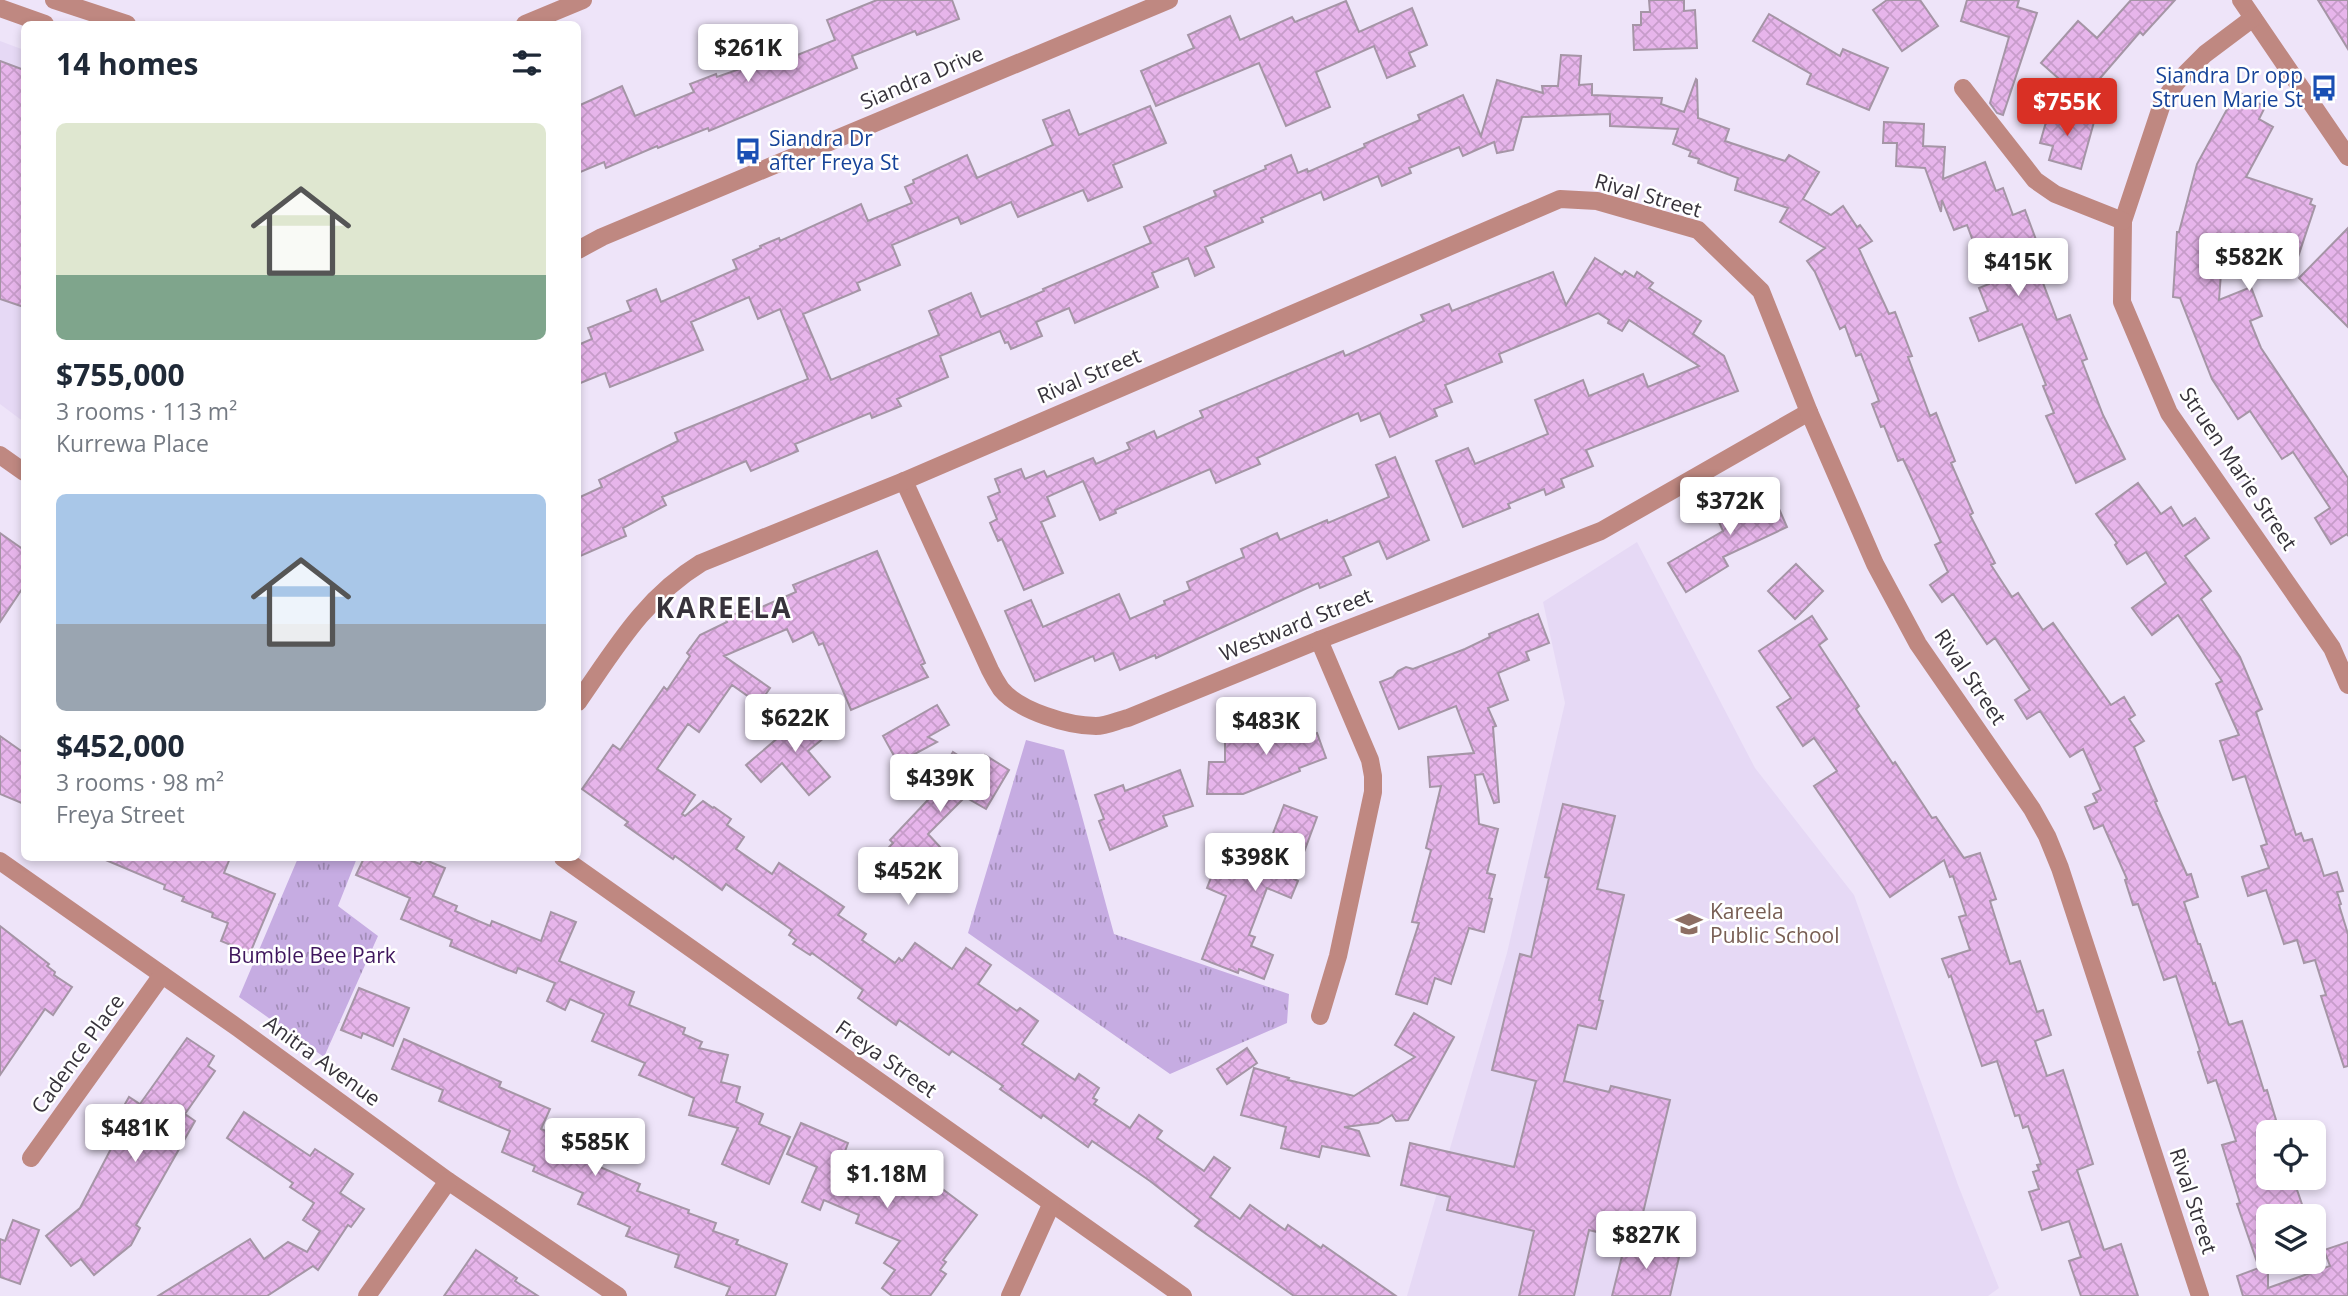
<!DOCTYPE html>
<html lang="en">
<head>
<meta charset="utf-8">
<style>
	:root { --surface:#fff; --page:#f2f2f3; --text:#1f2937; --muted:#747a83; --accent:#d93025 }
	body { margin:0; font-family:"Open Sans",sans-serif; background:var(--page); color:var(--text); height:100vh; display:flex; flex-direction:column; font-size:26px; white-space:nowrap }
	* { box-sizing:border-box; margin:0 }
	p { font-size:23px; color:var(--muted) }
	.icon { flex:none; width:38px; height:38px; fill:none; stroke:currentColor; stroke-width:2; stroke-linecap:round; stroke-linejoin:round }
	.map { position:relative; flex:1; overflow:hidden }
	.details { position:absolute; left:21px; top:21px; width:560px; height:840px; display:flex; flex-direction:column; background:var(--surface); border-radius:10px; box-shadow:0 4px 10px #0003 }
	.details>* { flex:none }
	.controls { position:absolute; left:2256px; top:1120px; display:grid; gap:14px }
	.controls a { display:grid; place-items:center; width:70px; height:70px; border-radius:10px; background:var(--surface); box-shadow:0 4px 10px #0003; font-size:35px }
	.price { position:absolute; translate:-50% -60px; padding:0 16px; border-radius:7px; background:#fff; color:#222; font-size:23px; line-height:46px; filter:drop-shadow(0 2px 4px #0008) }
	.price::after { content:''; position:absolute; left:50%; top:42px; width:21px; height:16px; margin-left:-10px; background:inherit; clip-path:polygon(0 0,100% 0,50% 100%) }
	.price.on { background:var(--accent); color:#fff }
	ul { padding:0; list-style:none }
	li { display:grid; align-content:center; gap:14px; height:371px; padding:0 35px }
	li span { display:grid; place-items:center; height:217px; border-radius:10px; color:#555 }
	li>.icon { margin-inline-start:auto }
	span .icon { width:126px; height:126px; fill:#fffc; stroke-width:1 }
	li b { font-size:30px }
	h2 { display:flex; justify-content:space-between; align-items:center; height:84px; padding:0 35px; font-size:30px }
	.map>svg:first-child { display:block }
</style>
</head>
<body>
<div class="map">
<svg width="2348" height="1296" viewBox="0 0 2348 1296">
	<defs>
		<pattern id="park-tufts" width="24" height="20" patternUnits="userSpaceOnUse" patternTransform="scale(1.75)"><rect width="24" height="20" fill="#c6ace2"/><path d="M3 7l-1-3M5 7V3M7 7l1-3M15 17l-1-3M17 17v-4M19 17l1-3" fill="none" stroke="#a28db8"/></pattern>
		<pattern id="building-cross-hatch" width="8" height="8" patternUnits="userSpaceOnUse" patternTransform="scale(1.75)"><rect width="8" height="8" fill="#e7b5eb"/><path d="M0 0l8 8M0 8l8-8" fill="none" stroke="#c79cca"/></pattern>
	</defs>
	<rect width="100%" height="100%" fill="#eee4f9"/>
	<g fill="#e6d9f5">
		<polygon points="0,41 24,50 24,422 0,404"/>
		<polygon points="1637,542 1755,768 1854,895 1958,1185 1999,1288 1988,1296 1407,1296 1507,953 1565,703 1543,602"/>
	</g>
	<g fill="url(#park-tufts)">
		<polygon points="1026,740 1064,750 1114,934 1289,994 1287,1023 1170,1074 968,933"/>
		<polygon points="298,858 357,858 338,906 378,936 324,1057 239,997"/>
	</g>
	<g fill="url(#building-cross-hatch)" stroke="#a595a6" stroke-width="2">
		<polygon points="877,0 952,0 959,19 917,35 915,31 852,56 857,68 709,131 708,128 658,148 657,146 606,168 604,162 578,173 578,106 622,86 635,116 694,92 690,84 716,74 717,77 774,57 775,60 794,53 795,56 835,40 827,20"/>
		<polygon points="1649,0 1684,0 1684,11 1695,10 1697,48 1634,50 1633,25 1641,25 1641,12 1650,12"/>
		<polygon points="1887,0 1920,0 1938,26 1902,51 1873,10"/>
		<polygon points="1967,0 2019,0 2017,7 2037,13 2003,115 1997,113 1990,103 2009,37 1961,21"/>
		<polygon points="2131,0 2175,0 2143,35 2140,32 2082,99 2041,63 2078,21 2097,38"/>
		<polygon points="2318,0 2348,0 2348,49"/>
		<polygon points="1346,1 1359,32 1412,8 1427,45 1409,53 1415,66 1387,78 1374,46 1316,72 1330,107 1286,126 1259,63 1156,106 1141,71 1194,48 1188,35 1230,16 1240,40 1292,17 1295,22"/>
		<polygon points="1769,14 1840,56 1843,49 1888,68 1869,110 1807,84 1811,74 1753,41"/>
		<polygon points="1561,55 1581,56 1579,85 1592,84 1592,95 1662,98 1661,104 1684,112 1696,79 1697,80 1698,118 1729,129 1725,141 1785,161 1789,155 1819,172 1803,199 1831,215 1843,206 1857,227 1860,225 1872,241 1859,249 1889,314 1895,312 1912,356 1908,357 1930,416 1936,413 1955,461 1951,463 1973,513 1970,515 1995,563 1991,565 2012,597 2018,593 2043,630 2053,623 2111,705 2124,697 2135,715 2129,719 2144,741 2134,747 2157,801 2155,802 2187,875 2191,874 2198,897 2184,902 2198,944 2200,944 2213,984 2215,983 2229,1025 2242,1021 2264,1091 2267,1090 2276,1120 2262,1125 2268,1144 2268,1178 2279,1178 2283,1189 2295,1184 2306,1216 2268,1216 2268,1288 2330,1266 2324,1250 2348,1242 2348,1296 2243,1296 2237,1276 2259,1268 2237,1204 2240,1203 2222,1145 2236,1141 2216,1080 2208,1083 2198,1052 2200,1051 2176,976 2164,980 2138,904 2133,905 2125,880 2127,879 2103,825 2094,829 2085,807 2097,802 2093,794 2101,790 2083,749 2070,757 2040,711 2027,719 2015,700 2030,690 1995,638 1987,644 1953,594 1942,602 1930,585 1948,572 1935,545 1941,542 1903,459 1898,461 1884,426 1881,427 1872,404 1879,401 1861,354 1856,356 1845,326 1840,329 1815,272 1807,261 1825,248 1780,222 1788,208 1735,190 1738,178 1698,163 1699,159 1689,156 1691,151 1673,144 1678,129 1610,126 1610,114 1522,117 1513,150 1497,153 1494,142 1463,156 1459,147 1409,168 1411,173 1382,186 1378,176 1324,200 1321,192 1261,218 1263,222 1205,247 1214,267 1195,276 1188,258 1152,273 1158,287 1075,323 1069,308 1036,322 1042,336 1011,349 1008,342 1005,343 1000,331 940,356 948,377 897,399 901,406 872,418 870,413 795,444 798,451 751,471 746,461 662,497 666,505 623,528 626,536 578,557 578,498 602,487 599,480 678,441 675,433 808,379 780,309 758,319 749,297 691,322 703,350 610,387 605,373 578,384 578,345 592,339 588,328 631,311 627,301 656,289 661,302 737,269 733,260 761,248 760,246 779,238 780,241 861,204 868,221 912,203 905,187 914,183 913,180 967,155 977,178 1053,145 1043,120 1069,110 1079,135 1150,106 1166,143 1113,165 1122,187 1088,201 1083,190 1018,217 1011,202 961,224 958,217 892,245 900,265 857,283 860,290 803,314 831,380 939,335 929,311 971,293 981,317 1044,291 1043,289 1151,243 1144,227 1216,196 1214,191 1266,169 1265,166 1291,155 1298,173 1307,169 1308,172 1365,147 1364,144 1420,120 1418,115 1463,95 1481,136 1497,80 1543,93 1542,86 1558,86"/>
		<polygon points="0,61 24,70 24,307 0,299"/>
		<polygon points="2237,91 2265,107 2259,119 2273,127 2246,177 2312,199 2310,204 2315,206 2294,269 2223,246 2219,300 2251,287 2262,316 2250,321 2261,348 2348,478 2348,536 2347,534 2331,544 2315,518 2330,508 2293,452 2282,459 2250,411 2238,419 2212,379 2180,298 2173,297 2177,232 2179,232 2197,164"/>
		<polygon points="2050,108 2094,122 2081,169 2049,160 2053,146 2040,143"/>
		<polygon points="1884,122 1924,124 1923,146 1945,147 1943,179 1985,162 1996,191 2003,188 2013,215 2025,210 2042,256 2034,259 2057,320 2070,315 2087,359 2082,361 2103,415 2125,459 2076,483 2046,416 2054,413 2043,386 2046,385 2022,324 1979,341 1970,318 1988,311 1979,288 1989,284 1967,225 1954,230 1942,200 1941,212 1925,168 1896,166 1897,143 1883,143"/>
		<polygon points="2348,228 2348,327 2299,278"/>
		<polygon points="1595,258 1622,275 1625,271 1634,277 1637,272 1653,283 1649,288 1701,321 1693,334 1724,356 1738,391 1586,450 1593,466 1561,479 1564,487 1546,495 1544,489 1508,504 1510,508 1463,527 1436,461 1468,448 1475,464 1548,434 1535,400 1583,380 1589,396 1643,374 1648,387 1699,366 1629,320 1622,331 1608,323 1609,320 1598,313 1499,354 1502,362 1445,385 1452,402 1434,409 1437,416 1390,437 1380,413 1361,421 1358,413 1257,458 1260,464 1216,483 1210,469 1115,510 1116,513 1100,520 1083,481 1047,497 1055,516 1041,522 1063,573 1024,590 1002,539 998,541 990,523 997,519 988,497 1000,492 995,479 1021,469 1025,479 1044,471 1047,477 1093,458 1096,464 1130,449 1127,443 1154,431 1157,438 1203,417 1200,411 1343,351 1345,356 1424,321 1421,315 1449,304 1452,311 1553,272 1566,305"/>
		<polygon points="1395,457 1429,540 1387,559 1379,541 1343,557 1351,575 1320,588 1318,583 1156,658 1155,655 1120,670 1113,653 1095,661 1093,656 1035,681 1005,611 1031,600 1043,627 1119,594 1130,619 1165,604 1164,601 1190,590 1187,582 1244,557 1241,549 1277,533 1280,540 1327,520 1328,523 1389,497 1376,465"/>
		<polygon points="2138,483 2161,514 2171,507 2183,526 2195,518 2209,538 2185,556 2211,591 2201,599 2240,657 2262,709 2256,712 2296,835 2301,833 2304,841 2312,839 2324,876 2337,872 2343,891 2337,892 2341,904 2339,905 2348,934 2348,1066 2344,1067 2321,996 2326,995 2315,960 2304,963 2297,940 2284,944 2266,890 2248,896 2242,877 2269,868 2261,846 2267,844 2245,776 2233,780 2220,741 2239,735 2216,684 2222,681 2178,615 2152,635 2132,608 2166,583 2146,552 2127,564 2115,545 2117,543 2096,514"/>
		<polygon points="1769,486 1787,527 1723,557 1728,566 1686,592 1668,563 1723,531 1714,511"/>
		<polygon points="0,533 24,550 24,586 0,622"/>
		<polygon points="877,551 925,663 921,665 928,677 851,710 823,643 819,645 813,632 793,642 787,629 724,656 770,688 759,704 732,685 699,732 688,724 657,769 695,795 682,814 685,816 703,801 713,808 714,807 731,819 727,825 744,837 736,849 772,874 779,863 844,907 838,915 866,934 862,940 895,963 899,958 902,961 915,943 952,969 966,948 991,965 978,984 1017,1011 1020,1008 1038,1021 1022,1044 1075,1080 1079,1074 1099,1088 1093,1098 1097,1100 1094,1104 1130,1128 1139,1115 1162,1131 1157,1138 1204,1171 1214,1157 1230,1168 1210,1197 1240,1219 1250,1205 1285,1230 1288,1225 1321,1248 1323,1245 1396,1296 1294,1296 1195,1226 1200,1220 1150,1181 1092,1141 1088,1147 1043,1115 1041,1118 1000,1089 1003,1086 952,1051 949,1055 899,1020 896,1025 858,998 863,990 812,953 810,955 793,944 796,940 789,935 792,930 726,884 722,890 675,856 673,859 625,825 628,822 582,789 613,745 620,750 664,687 667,690 690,656 687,653 700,635 727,622 725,618 747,609 748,613 796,592 793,585"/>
		<polygon points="1796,564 1823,591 1795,619 1768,591"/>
		<polygon points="1538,614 1549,643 1526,652 1529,660 1498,673 1508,700 1488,708 1496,726 1493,727 1499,802 1494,803 1483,774 1475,775 1479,824 1498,829 1487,873 1495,875 1489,898 1492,899 1484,932 1469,928 1451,984 1435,978 1427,1004 1396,994 1419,923 1412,922 1431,850 1426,848 1441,786 1430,787 1428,757 1474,753 1456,706 1399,729 1380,682 1393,677 1398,671 1406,667 1413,669 1465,649 1490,637 1489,634"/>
		<polygon points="1812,616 1827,639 1819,645 1859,706 1856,709 1893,764 1895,762 1932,818 1936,817 1964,858 1980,853 1996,899 1990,901 2010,964 2020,961 2037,1012 2043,1010 2051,1035 2035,1041 2047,1076 2063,1070 2076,1110 2093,1164 2077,1170 2104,1250 2121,1244 2138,1296 2081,1296 2069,1261 2081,1257 2069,1221 2042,1230 2029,1192 2039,1189 2033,1172 2039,1170 2037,1165 2041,1164 2028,1126 2023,1128 2019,1115 2015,1116 1997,1061 1982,1066 1951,976 1949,977 1942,959 1970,950 1959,917 1966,915 1953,876 1950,877 1944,860 1890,897 1814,786 1837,771 1814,738 1803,746 1777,707 1791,698 1759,651"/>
		<polygon points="937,705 949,725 928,737 937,742 898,763 883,736"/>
		<polygon points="1301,708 1311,735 1317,733 1326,758 1299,768 1300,771 1243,794 1207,794 1209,762 1225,762 1225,741 1270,740 1264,723"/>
		<polygon points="812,709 831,732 808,751 830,777 809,795 782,763 761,782 746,765"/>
		<polygon points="0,736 24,753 24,804 0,794"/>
		<polygon points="953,752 978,768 985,755 1009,770 986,809 965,797 928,834 941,848 903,887 877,860 893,843 890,840 943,784 936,780"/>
		<polygon points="1180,770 1193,806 1163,816 1167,826 1110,850 1099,821 1104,819 1095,795 1123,785 1125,791"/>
		<polygon points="1563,804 1615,816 1597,889 1624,895 1599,1000 1603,1001 1596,1029 1578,1025 1564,1081 1609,1092 1611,1086 1670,1100 1636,1242 1589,1230 1574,1296 1519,1296 1534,1231 1447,1210 1450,1197 1401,1185 1410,1143 1514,1167 1536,1081 1492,1070 1520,954 1531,957 1549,878 1545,877"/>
		<polygon points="1284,805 1317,817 1294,879 1298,881 1291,898 1267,888 1249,935 1255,937 1251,946 1273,955 1264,979 1239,969 1238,973 1202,959 1226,896 1207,888 1221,852 1260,867"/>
		<polygon points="101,858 230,858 224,873 275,894 250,953 221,941 228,923 212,917 213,913 182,901 184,897 164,889 165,885"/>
		<polygon points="364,858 404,858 420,864 423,859 445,868 433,896 457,906 455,911 490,926 492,921 541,941 551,912 576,922 559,961 634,992 629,1005 685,1028 683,1034 702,1042 699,1048 728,1055 721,1082 740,1087 736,1102 763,1114 759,1124 790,1137 769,1184 722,1164 738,1128 689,1115 694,1098 639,1075 645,1063 592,1041 604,1014 570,999 565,1010 547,1001 555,983 518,968 516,973 450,946 452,940 401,919 410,898 356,875"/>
		<polygon points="0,926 49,964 47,966 55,972 54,975 72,987 53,1015 45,1009 0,1075"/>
		<polygon points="359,988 409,1008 393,1046 363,1033 361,1038 341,1030"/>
		<polygon points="1414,1013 1454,1037 1408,1120 1396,1121 1392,1115 1378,1123 1344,1127 1359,1131 1369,1156 1322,1146 1319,1157 1281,1148 1286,1127 1241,1115 1254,1068 1289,1078 1288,1080 1354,1096 1415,1057 1395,1045"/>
		<polygon points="187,1038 214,1056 208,1066 215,1071 185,1114 195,1121 136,1225 140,1228 131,1245 94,1275 81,1259 71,1266 46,1236 80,1208 124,1124 116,1120 129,1097 140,1104"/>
		<polygon points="404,1039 501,1082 499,1087 550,1109 541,1129 593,1151 588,1162 640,1184 637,1191 689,1210 688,1213 716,1223 713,1231 738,1240 736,1244 787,1264 775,1296 726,1296 730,1287 675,1267 679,1255 626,1236 630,1227 578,1204 583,1193 533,1171 535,1166 502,1152 510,1131 439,1101 443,1090 392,1069"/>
		<polygon points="1247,1048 1257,1063 1227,1084 1217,1069"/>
		<polygon points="244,1112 310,1156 315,1149 353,1174 340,1193 364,1209 351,1227 348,1225 318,1270 313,1266 267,1296 158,1296 250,1239 264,1259 288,1242 307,1252 320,1231 303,1220 314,1203 290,1187 293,1183 227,1138"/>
		<polygon points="801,1123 848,1143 844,1154 914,1182 921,1173 977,1215 943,1260 946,1262 940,1270 946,1274 930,1296 892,1296 882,1288 895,1270 884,1263 900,1241 856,1223 859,1215 824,1200 820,1210 802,1202 817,1167 787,1154"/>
		<polygon points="13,1220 39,1230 20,1284 0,1277 0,1239 5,1241"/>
		<polygon points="1626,1240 1680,1253 1670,1296 1612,1296"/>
		<polygon points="476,1250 517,1278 515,1281 538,1296 444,1296"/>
	</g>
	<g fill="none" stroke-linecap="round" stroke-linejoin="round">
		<g stroke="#bf8881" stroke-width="18">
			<polyline points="54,0 127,24"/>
			<polyline points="2241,0 2348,157"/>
			<polyline points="0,8 45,24"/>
			<polyline points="2253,18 2205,54 2177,82 2163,101 2123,221 2122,302 2169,413 2332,648 2348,685"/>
			<polyline points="525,24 583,0"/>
			<polyline points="1963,88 2035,180 2055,194 2123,221"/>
			<polyline points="578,250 602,237 1169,0"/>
			<polyline points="0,455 24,472"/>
			<path d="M904,481L990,670C993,676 997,683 1001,689C1019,711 1069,726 1096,726C1107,726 1118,720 1128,718L1319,640L1601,531L1809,412"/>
			<polyline points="1319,640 1370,760 1373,776 1373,792 1338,956 1320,1016"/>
			<path d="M578,702C615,649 644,598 701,563L904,481L1560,199L1597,201L1698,230L1761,291L1809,412L1875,564L1918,644L2032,809L2047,836L2060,868L2200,1296"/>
			<polyline points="563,858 1183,1296"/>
			<polyline points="0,861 238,1028 448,1181 618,1296"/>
			<polyline points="31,1158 162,975"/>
			<polyline points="367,1296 448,1181"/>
			<polyline points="1010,1296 1051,1205"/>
		</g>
	</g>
	<defs>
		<g id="bus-bare" transform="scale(2.1)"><path d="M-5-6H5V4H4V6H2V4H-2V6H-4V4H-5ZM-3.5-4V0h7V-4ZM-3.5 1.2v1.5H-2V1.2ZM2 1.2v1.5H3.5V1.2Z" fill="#1a4fb4" stroke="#fff" stroke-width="2.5" paint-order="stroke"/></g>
		<g id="school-bare" transform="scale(2.1)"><path d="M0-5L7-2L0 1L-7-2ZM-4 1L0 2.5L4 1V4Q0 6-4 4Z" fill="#8d6e63" stroke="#fff" stroke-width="2.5" paint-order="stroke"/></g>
	</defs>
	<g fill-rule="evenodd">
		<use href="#bus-bare" x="2324" y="88"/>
		<use href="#bus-bare" x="748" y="151"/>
		<use href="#school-bare" x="1689" y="924"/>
	</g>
	<g text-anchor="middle" stroke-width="5" stroke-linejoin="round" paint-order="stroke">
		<g font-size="21" fill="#164399" stroke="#fff" text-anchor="end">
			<text x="2303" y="83">Siandra Dr opp<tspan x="2303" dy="24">Struen Marie St</tspan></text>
			<text x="769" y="146" text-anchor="start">Siandra Dr<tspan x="769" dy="24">after Freya St</tspan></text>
		</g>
		<g font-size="21" fill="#37333b" stroke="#fff">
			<text transform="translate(922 78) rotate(-23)" y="7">Siandra Drive</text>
			<text transform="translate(1648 196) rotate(16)" y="7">Rival Street</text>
			<text transform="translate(1089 376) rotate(-23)" y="7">Rival Street</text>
			<text transform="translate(2238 469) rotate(56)" y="7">Struen Marie Street</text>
			<text transform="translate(1296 625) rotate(-22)" y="7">Westward Street</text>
			<text transform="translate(1970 677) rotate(56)" y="7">Rival Street</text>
			<text transform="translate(78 1054) rotate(-54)" y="7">Cadence Place</text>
			<text transform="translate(886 1059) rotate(35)" y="7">Freya Street</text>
			<text transform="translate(322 1061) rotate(36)" y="7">Anitra Avenue</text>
			<text transform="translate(2193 1201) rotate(72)" y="7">Rival Street</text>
		</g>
		<g font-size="21" fill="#785e54" stroke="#fff" text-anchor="start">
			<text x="1710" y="919">Kareela<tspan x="1710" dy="24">Public School</tspan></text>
		</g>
		<g font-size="21" fill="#3f165d" stroke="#fff">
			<text x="312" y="963">Bumble Bee Park</text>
		</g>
		<g font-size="28" font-weight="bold" letter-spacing="2" fill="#37333b" stroke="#fff">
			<text x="724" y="618">KAREELA</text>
		</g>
	</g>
</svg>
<div class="controls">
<a><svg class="icon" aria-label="locate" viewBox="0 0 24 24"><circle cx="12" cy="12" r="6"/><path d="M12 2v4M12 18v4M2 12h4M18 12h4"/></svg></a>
<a><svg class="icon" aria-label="layers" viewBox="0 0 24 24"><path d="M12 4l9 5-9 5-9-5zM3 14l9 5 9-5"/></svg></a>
</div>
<b class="price" style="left:748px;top:84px">$261K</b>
<b class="price on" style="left:2067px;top:138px">$755K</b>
<b class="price" style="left:2249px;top:293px">$582K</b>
<b class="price" style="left:2018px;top:298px">$415K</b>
<b class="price" style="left:1730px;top:537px">$372K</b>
<b class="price" style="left:795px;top:754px">$622K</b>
<b class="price" style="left:1266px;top:757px">$483K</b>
<b class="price" style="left:940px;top:814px">$439K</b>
<b class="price" style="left:1255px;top:893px">$398K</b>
<b class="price" style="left:908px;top:907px">$452K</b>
<b class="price" style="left:135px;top:1164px">$481K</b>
<b class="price" style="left:595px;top:1178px">$585K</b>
<b class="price" style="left:887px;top:1210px">$1.18M</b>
<b class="price" style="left:1646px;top:1271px">$827K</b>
<section class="details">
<h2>14 homes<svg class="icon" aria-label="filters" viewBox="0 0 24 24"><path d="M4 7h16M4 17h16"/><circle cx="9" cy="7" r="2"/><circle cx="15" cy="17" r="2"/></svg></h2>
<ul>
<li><span style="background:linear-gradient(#dfe7d0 70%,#7fa58c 0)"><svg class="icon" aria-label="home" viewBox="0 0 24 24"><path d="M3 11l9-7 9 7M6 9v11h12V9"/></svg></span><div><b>$755,000</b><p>3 rooms · 113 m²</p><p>Kurrewa Place</p></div></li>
<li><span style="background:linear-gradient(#a9c7e8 60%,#9aa5b1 0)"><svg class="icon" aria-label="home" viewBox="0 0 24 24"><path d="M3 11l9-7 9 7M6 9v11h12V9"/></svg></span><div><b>$452,000</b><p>3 rooms · 98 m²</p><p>Freya Street</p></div></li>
</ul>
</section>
</div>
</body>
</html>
